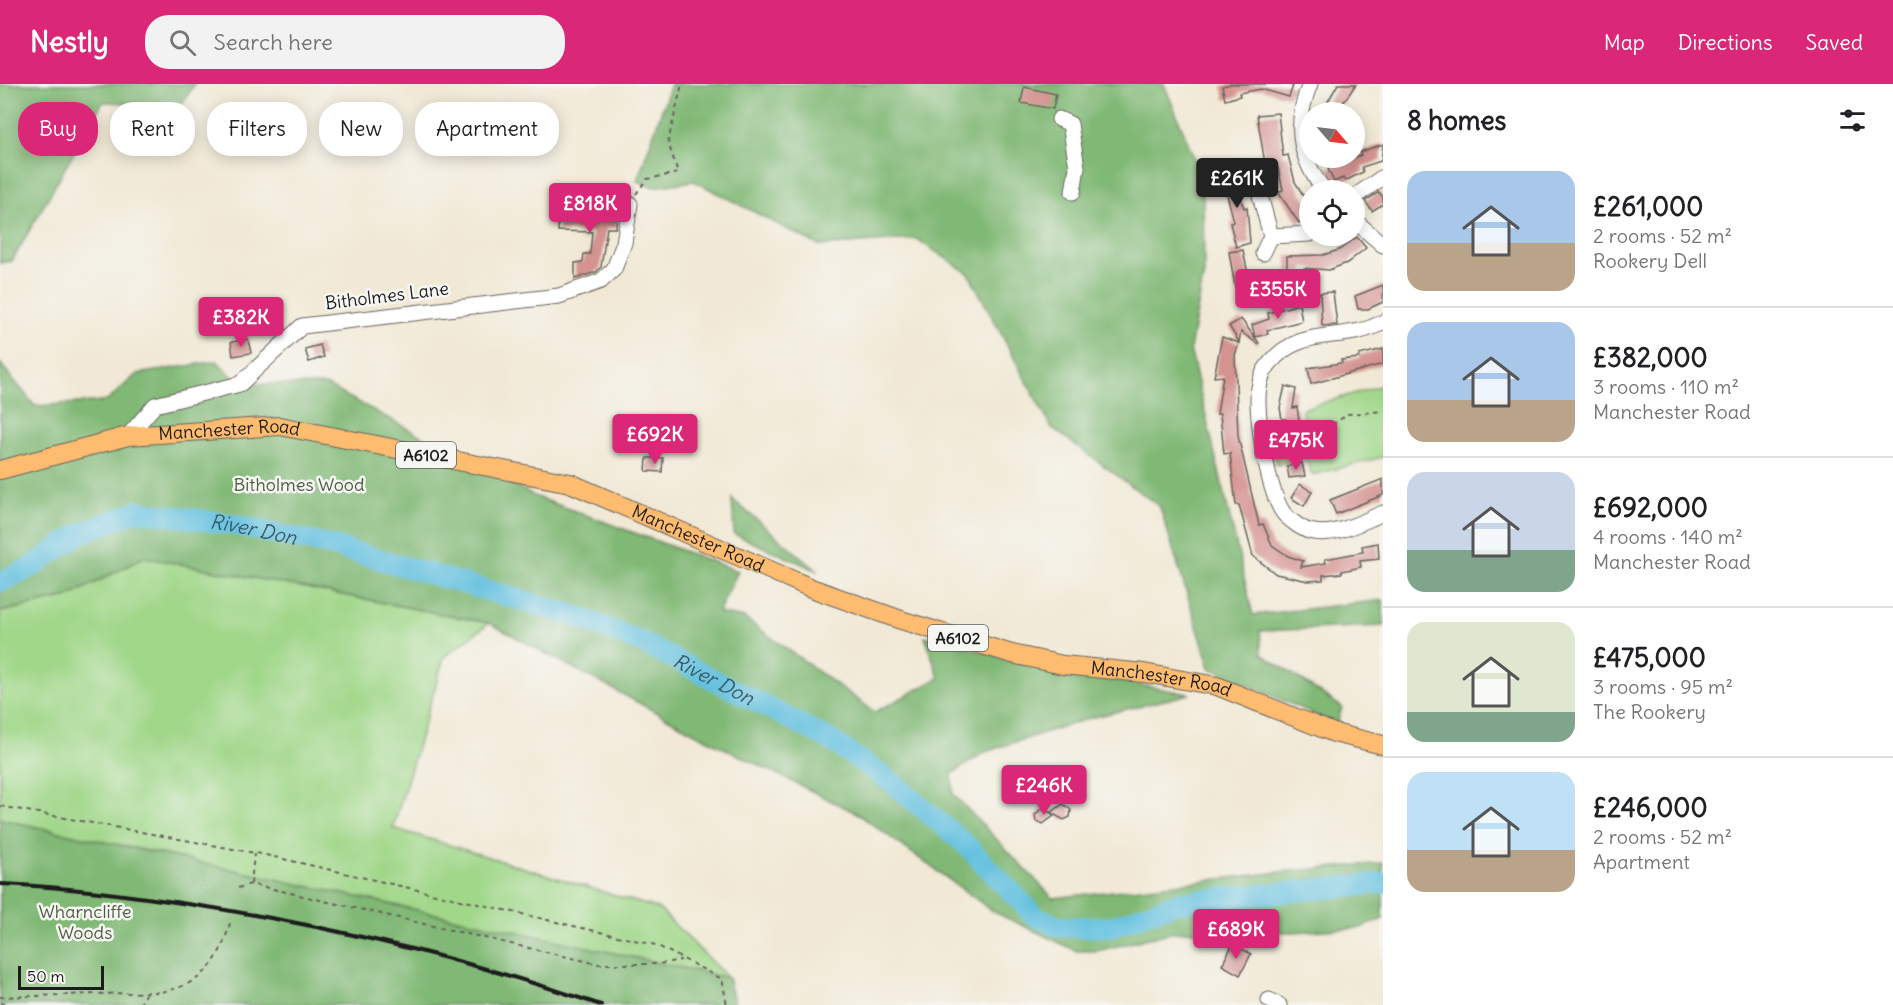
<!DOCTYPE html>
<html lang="en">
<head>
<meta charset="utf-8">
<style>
	:root { --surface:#fff; --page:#f2f2f2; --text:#202124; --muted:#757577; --line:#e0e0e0; --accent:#db2777 }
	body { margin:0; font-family:Delius,sans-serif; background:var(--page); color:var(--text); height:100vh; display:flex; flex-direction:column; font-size:22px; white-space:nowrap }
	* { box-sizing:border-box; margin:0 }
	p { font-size:20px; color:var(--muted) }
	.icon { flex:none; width:33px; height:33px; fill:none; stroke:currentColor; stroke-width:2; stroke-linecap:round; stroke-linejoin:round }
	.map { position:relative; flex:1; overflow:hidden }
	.drawer { display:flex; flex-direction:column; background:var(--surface); width:510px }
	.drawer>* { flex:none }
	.banner { position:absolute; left:18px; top:18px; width:570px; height:54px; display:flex; gap:12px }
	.needle { width:39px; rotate:118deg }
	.controls { position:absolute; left:1299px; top:18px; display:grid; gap:12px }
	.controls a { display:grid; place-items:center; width:66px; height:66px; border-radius:50%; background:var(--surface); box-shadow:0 3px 15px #0003; font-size:30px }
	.scale { position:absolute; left:18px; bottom:15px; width:86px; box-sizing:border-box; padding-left:6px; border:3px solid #1c1c1c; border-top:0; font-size:16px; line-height:21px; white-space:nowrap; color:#1c1c1c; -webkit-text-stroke:4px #f6f6f2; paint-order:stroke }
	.price { position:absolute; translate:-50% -51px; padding:0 14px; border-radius:6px; background:var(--accent); color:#fff; font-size:20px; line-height:39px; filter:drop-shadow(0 2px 3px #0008) }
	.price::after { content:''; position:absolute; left:50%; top:36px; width:18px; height:14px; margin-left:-9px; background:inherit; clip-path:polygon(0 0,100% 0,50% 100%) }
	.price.active { background:#222; color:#fff }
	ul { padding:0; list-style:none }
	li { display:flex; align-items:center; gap:18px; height:150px; padding:0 24px }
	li+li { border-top:2px solid var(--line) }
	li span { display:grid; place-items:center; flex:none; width:168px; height:120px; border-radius:18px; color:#555 }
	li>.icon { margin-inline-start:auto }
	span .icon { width:72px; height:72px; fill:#fffc; stroke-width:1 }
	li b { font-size:26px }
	h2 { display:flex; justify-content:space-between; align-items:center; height:72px; padding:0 24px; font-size:26px }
	.chip { padding:0 21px; border-radius:24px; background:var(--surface); box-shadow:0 3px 15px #0003; font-size:21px; line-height:54px }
	.chip.active { background:var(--accent); color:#fff }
	header { display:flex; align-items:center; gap:36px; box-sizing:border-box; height:84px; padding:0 30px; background:var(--accent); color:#fff }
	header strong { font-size:28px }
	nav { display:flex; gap:33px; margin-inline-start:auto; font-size:21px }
	.search { width:420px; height:54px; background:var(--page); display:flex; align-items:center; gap:15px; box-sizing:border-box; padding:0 21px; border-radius:24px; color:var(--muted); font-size:22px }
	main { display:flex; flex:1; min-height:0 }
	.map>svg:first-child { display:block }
</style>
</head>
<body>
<header>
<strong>Nestly</strong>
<div class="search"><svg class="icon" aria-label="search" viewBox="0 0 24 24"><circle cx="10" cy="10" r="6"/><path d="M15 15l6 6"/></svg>Search here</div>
<nav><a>Map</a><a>Directions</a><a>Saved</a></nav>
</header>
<main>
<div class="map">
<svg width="1383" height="921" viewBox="0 0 1383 921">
	<rect width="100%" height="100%" fill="#f6f6f2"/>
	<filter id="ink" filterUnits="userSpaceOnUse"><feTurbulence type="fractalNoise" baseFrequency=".0167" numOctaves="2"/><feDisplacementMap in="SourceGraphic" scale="12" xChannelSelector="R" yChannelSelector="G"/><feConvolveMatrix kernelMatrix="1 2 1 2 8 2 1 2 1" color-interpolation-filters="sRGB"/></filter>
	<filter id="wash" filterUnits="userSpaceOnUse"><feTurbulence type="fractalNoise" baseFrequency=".008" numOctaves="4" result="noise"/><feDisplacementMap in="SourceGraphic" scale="24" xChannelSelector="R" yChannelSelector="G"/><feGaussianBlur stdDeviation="1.35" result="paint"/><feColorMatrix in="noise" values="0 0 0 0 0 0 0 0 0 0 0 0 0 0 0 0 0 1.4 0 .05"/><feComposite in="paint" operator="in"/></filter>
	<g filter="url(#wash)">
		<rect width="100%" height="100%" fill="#f1e9d5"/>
		<g fill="#a0d789" stroke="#5e7a52" stroke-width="1.5">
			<polygon points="1383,301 1383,373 1312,391 1305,373 1277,381 1271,343 1303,339 1302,325"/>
			<polygon points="144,473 489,539 444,573 393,744 659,825 728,894 0,735 0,528 68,513"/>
		</g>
		<g fill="#80b875" stroke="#4e6a48" stroke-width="1.5">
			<polygon points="0,0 195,0 181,21 103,18 12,177 0,179"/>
			<polygon points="671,0 1164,0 1203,95 1204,189 1190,265 1253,531 1383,516 1383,542 1260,547 1262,570 1342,623 1337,641 1210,584 1160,423 1051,343 969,190 917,155 820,162 694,97 654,103 637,97"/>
			<polygon points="217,277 240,300 326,301 534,412 738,487 718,529 744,534 875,628 939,594 925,552 1031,581 1190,610 1090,634 985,668 952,690 953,710 1053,814 1280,788 1383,779 1383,835 1360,844 1292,848 1215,846 1174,848 1097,867 1077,867 994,828 858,730 714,659 489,539 144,473 68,513 0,528 0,279 35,322 107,317 137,290"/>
			<polygon points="732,415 818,487 734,450"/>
			<polygon points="0,735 728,894 735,921 0,921"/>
		</g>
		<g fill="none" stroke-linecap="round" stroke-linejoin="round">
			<path stroke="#61bfdf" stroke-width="21" id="s1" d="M0,498L30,484L79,450L137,427L230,440L333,462L576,532L643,559L829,655L893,699L965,760L1035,832L1059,843H1110L1179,818L1383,799"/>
		</g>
		<g id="blocks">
			<g fill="#d49290">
				<polygon points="1231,0 1287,0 1293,2 1289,13 1261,5 1239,9 1240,12 1225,16 1222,2"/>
				<polygon points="1338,0 1356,0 1337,28 1324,24"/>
				<polygon points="1024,3 1056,10 1053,25 1021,19"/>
				<polygon points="1278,29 1283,72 1288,71 1295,98 1310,122 1310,132 1299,139 1278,108 1283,106 1278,84 1266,86 1257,31"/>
				<polygon points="1383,60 1381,77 1362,83 1363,88 1345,97 1343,94 1334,98 1328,85 1361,71 1360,68"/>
				<polygon points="1238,87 1242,101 1237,103 1244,124 1247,123 1250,159 1236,163 1230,139 1234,138 1222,91"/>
				<polygon points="1379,108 1383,113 1383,120 1372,127 1365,117"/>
				<polygon points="602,120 617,121 616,144 607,144 601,183 596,188 575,195 575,179 583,178 584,170 590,170 592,148 558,147 559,129 601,127"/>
				<polygon points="1357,153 1366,164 1347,179 1329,186 1304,184 1304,188 1287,188 1287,172 1323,171 1339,166"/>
				<polygon points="1243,166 1250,200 1235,203 1229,168"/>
				<polygon points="1383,201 1383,218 1368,225 1358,225 1355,212"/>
				<polygon points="1333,208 1337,241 1322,242 1320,209"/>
				<polygon points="1299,220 1302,237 1267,246 1268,250 1255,253 1252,241 1269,235 1268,229"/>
				<polygon points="1241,235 1259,259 1258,260 1241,248 1239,258 1229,242"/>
				<polygon points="1222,253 1239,259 1235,271 1238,352 1259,441 1263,440 1272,461 1288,472 1303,477 1301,483 1326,479 1325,475 1363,468 1362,462 1378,459 1379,475 1360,477 1361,483 1342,487 1342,489 1323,491 1323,496 1308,497 1276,490 1253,472 1239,421 1236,421 1230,369 1224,370 1220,330 1217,330 1223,292 1214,293"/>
				<polygon points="248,255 251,269 233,272 231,258"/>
				<polygon points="320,261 324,273 309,278 305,265"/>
				<polygon points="1383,265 1383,280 1311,300 1308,284 1342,279 1341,276 1359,274 1359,271"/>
				<polygon points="1285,302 1296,305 1293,324 1297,323 1299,337 1286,340 1286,335 1282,335 1280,324"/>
				<polygon points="647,374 663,374 662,388 646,387"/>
				<polygon points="1302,379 1305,392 1289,394 1287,382"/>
				<polygon points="1383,395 1383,411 1336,430 1330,416"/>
				<polygon points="1300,400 1312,408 1304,422 1291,414"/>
				<polygon points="1063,720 1071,726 1070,733 1064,736 1051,729"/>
				<polygon points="1042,724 1055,731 1043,740 1036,737 1035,731"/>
				<polygon points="1233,860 1251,870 1240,891 1222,881"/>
			</g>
		</g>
	</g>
	<g filter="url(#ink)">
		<use href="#blocks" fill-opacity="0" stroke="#67645d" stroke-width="1.5"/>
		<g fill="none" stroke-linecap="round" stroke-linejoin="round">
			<g stroke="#67645d" stroke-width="17">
				<g id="minor">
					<path d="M1310,0C1294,38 1299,74 1324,106"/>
					<polyline points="1059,35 1070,40 1077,83 1073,108"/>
					<polyline points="1253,86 1271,152 1263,169"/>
					<polyline points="1354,113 1383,93"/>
					<polyline points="1354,136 1383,161"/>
					<polyline points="1271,152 1310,150"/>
					<path d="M1383,238C1345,260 1302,240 1270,279C1264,286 1260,295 1259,304C1254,327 1269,416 1286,432C1291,437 1302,445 1309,447C1333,454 1362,438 1383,429"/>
					<polyline points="128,352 155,321 240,300 302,242 559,212 601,197 614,185 624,159 630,120"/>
					<polyline points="1269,916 1279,921"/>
				</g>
			</g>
			<g stroke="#67645d" stroke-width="20">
				<g id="major">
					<path id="s2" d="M0,386L128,352L280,342L570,399L811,504L901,536L1012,570L1063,581L1144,589L1217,602L1334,649L1383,661"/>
				</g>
			</g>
			<g stroke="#67645d" stroke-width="2" stroke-dasharray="4.5 4.5" stroke-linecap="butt">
				<polyline points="636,110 647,95 678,89 668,58 682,0"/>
				<polyline points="1273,354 1288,356 1306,354 1323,347 1348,330 1383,327"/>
				<polyline points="0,722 266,771 656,861 722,895 727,921"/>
				<polyline points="251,800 254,770"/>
				<polyline points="238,804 251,800 598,880 659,880 681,876"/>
				<path d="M0,913L160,908C203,901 219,879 230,839"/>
				<polyline points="0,919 6,921"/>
				<polyline points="140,921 145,910"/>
			</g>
			<use href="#minor" stroke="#fff" stroke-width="15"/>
			<use href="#major" stroke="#fdbc70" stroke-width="18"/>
			<path stroke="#1c1c1c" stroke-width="4" d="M0,800C56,802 112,809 168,817C316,838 460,873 601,921"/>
		</g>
	</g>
	<g text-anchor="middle" stroke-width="5" stroke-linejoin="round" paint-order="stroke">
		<g fill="#f6f6f2" stroke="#5d5d5c" stroke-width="1.5">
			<rect x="396" y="358" width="60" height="26" rx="4.5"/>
			<rect x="928" y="541" width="60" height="26" rx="4.5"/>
		</g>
		<g font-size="16" font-weight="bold" fill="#1c1c1c">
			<text x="426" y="377">A6102</text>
			<text x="958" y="560">A6102</text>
		</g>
		<g font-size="18" fill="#1c1c1c" stroke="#f6f6f2">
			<text transform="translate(387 212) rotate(-7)" y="6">Bitholmes Lane</text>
			<text dy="6" stroke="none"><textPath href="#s2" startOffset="234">Manchester Road</textPath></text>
			<text dy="6" stroke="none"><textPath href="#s2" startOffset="720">Manchester Road</textPath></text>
			<text dy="6" stroke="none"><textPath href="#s2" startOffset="1206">Manchester Road</textPath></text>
		</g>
		<g font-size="18" fill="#4a5d42" stroke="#f6f6f2">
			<text x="299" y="407">Bitholmes Wood</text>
			<text x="85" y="834">Wharncliffe<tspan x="85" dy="21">Woods</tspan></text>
		</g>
		<g font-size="20" font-style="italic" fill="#385d6a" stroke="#f6f6f2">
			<text dy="7" stroke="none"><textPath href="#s1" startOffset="273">River Don</textPath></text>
			<text dy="7" stroke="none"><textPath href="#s1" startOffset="759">River Don</textPath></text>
		</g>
	</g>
</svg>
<div class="controls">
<a><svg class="needle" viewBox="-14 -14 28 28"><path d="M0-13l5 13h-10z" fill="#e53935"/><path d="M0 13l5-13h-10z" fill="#757577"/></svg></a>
<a><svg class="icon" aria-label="locate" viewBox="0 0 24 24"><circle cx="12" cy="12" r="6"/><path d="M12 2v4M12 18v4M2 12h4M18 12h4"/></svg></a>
</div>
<div class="scale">50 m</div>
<b class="price active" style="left:1237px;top:125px">£261K</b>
<b class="price" style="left:590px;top:150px">£818K</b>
<b class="price" style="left:1278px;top:236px">£355K</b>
<b class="price" style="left:241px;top:264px">£382K</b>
<b class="price" style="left:655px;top:381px">£692K</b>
<b class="price" style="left:1296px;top:387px">£475K</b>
<b class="price" style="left:1044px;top:732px">£246K</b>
<b class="price" style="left:1236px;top:876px">£689K</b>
<div class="banner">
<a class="chip active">Buy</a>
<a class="chip">Rent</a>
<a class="chip">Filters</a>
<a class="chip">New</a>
<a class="chip">Apartment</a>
</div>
</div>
<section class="drawer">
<h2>8 homes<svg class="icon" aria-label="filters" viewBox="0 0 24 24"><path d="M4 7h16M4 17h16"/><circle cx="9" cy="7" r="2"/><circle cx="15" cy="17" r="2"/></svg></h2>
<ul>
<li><span style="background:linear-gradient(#a9c7e8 60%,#b9a48a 0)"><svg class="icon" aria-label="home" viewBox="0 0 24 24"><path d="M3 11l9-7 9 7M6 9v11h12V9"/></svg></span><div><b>£261,000</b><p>2 rooms · 52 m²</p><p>Rookery Dell</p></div></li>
<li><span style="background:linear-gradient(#a9c7e8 65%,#b9a48a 0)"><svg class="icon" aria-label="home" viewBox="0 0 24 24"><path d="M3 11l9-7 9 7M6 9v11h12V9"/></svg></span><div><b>£382,000</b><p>3 rooms · 110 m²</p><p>Manchester Road</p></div></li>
<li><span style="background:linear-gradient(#c9d6e8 65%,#7fa58c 0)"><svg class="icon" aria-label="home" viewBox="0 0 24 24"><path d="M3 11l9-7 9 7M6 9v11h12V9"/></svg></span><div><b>£692,000</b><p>4 rooms · 140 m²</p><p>Manchester Road</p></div></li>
<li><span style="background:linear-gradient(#dfe7d0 75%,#7fa58c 0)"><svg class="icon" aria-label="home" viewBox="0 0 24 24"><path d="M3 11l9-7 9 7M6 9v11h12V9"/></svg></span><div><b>£475,000</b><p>3 rooms · 95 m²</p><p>The Rookery</p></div></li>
<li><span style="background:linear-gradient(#bfe0f5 65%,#b9a48a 0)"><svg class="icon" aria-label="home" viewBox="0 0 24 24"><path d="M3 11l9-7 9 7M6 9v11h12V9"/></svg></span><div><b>£246,000</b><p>2 rooms · 52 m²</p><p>Apartment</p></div></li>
</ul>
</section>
</main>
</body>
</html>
